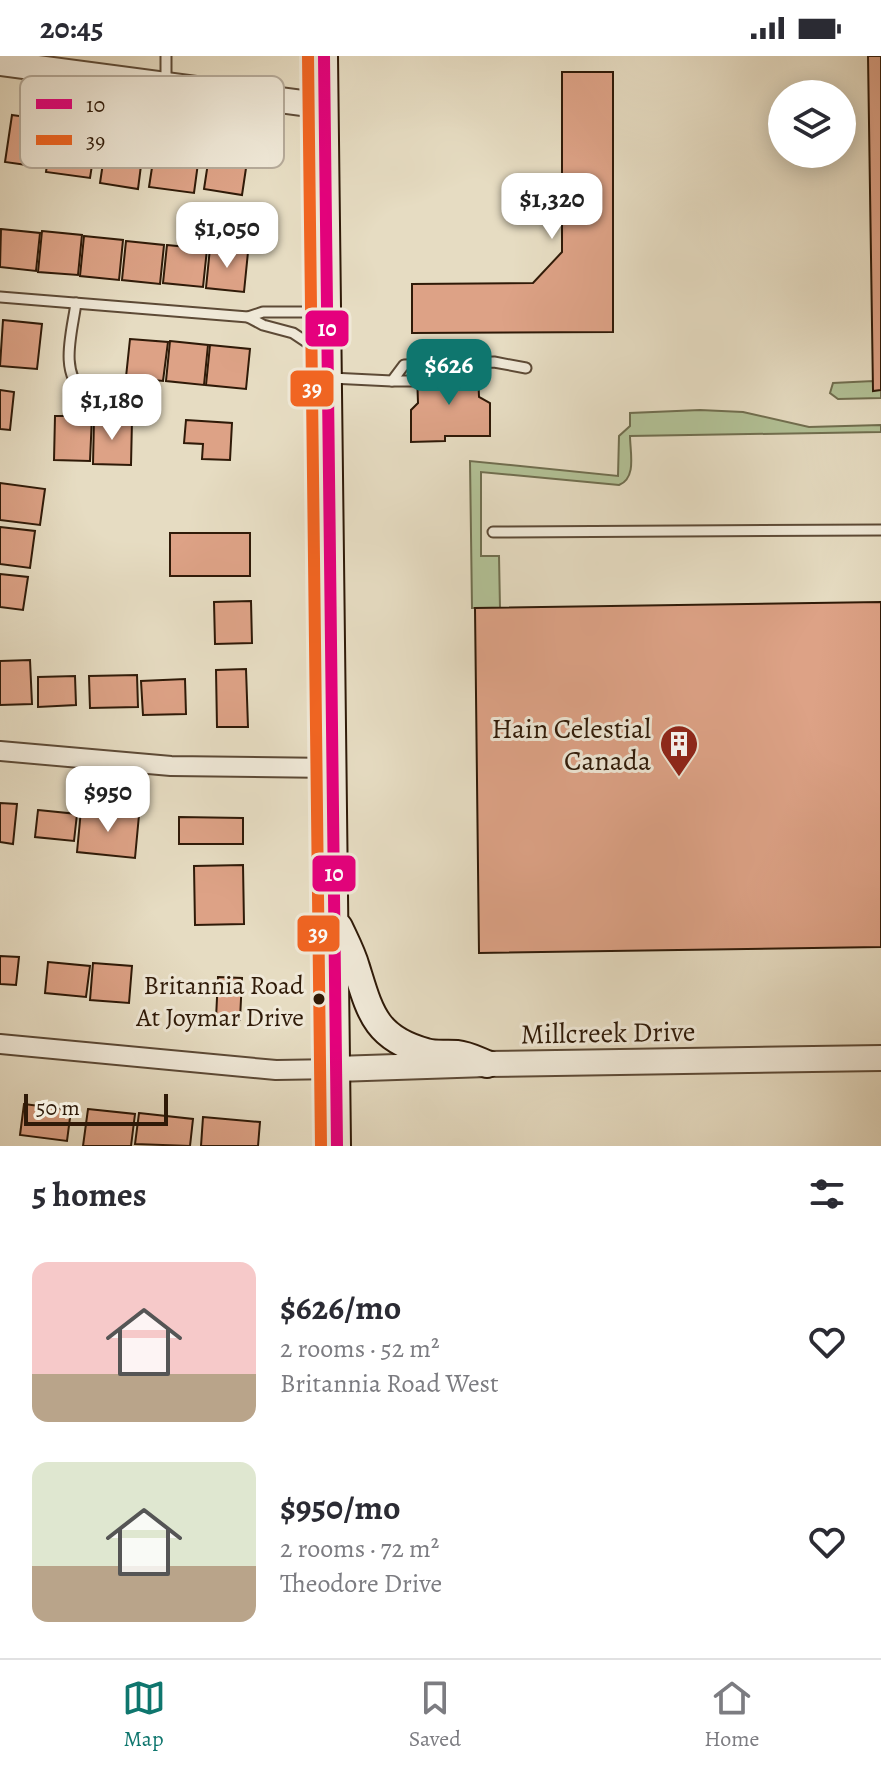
<!DOCTYPE html>
<html lang="en">
<head>
<meta charset="utf-8">
<style>
	:root { --surface:#fff; --page:#f7f7f7; --text:#2b2b33; --muted:#7c7c81; --line:#e1e1e2; --accent:#0f766e }
	body { margin:0; font-family:Alegreya,serif; background:var(--page); color:var(--text); height:100vh; display:flex; flex-direction:column; font-size:30px; white-space:nowrap }
	* { box-sizing:border-box; margin:0 }
	p { font-size:26px; color:var(--muted) }
	.icon { flex:none; width:44px; height:44px; fill:none; stroke:currentColor; stroke-width:2; stroke-linecap:round; stroke-linejoin:round }
	.map { position:relative; height:1090px; overflow:hidden }
	.drawer { display:flex; flex-direction:column; background:var(--surface); flex:1 }
	.drawer>* { flex:none }
	.tools { position:absolute; left:768px; top:24px; display:grid; gap:16px }
	.tools a { display:grid; place-items:center; width:88px; height:88px; border-radius:50%; background:var(--surface); box-shadow:0 4px 20px #0003; font-size:40px }
	.scale { position:absolute; left:24px; bottom:20px; width:144px; box-sizing:border-box; padding-left:8px; border:4px solid #2f1a08; border-top:0; font-size:22px; line-height:28px; white-space:nowrap; color:#2f1a08; -webkit-text-stroke:6px #efe8d7; paint-order:stroke }
	.price { position:absolute; translate:-50% -68px; padding:0 18px; border-radius:16px; background:#fff; color:#222; font-size:26px; line-height:52px; filter:drop-shadow(0 2px 4px #0008) }
	.price::after { content:''; position:absolute; left:50%; top:48px; width:24px; height:18px; margin-left:-12px; background:inherit; clip-path:polygon(0 0,100% 0,50% 100%) }
	.price.selected { background:var(--accent); color:#fff }
	ul { padding:0; list-style:none }
	li { display:flex; align-items:center; gap:24px; height:200px; padding:0 32px }
	li span { display:grid; place-items:center; flex:none; width:224px; height:160px; border-radius:16px; color:#555 }
	li>.icon { margin-inline-start:auto }
	span .icon { width:96px; height:96px; fill:#fffc; stroke-width:1 }
	li b { font-size:34px }
	h2 { display:flex; justify-content:space-between; align-items:center; height:96px; padding:0 32px; font-size:34px }
	.status { display:flex; justify-content:space-between; align-items:center; height:56px; padding:0 40px; background:var(--surface); direction:ltr }
	.status svg { height:22px; fill:currentColor }
	.tab-bar { display:flex; justify-content:space-around; align-items:center; height:112px; border-top:2px solid var(--line); background:var(--surface); font-size:22px; color:var(--muted) }
	.tab-bar a { display:grid; justify-items:center; gap:4px }
	.tab-bar .selected { color:var(--accent) }
	.map>svg:first-child { display:block }
</style>
</head>
<body>
<div class="status"><b>20:45</b><svg viewBox="0 0 49 12"><path d="M0 12V9h3v3zM5 12V6h3v6zM10 12V3h3v9zM15 12V0h3v12zM26 1h20v11H26zM47 4h2v5h-2z"/></svg></div>
<div class="map">
<svg width="881" height="1090" viewBox="0 0 881 1090">
	<rect width="100%" height="100%" fill="#e6dcc2"/>
	<filter id="stains"><feTurbulence type="fractalNoise" baseFrequency=".0025" numOctaves="4"/><feColorMatrix values="0 0 0 0 .2 0 0 0 0 .09 0 0 0 0 .02 0 0 0 .5 -.17"/></filter>
	<radialGradient id="worn" r=".72"><stop offset=".6" stop-color="#630" stop-opacity="0"/><stop offset="1" stop-color="#630" stop-opacity=".3"/></radialGradient>
	<g fill="#b2c196" stroke="#706e4f" stroke-width="2">
		<polygon points="873,325 873,334 881,334 881,342 838,343 830,337 833,327"/>
		<path d="M700,354L743,356L809,371L881,369V376L630,380C630,396 637,422 619,429L481,416V500H499L500,552H472L470,405L618,420L619,380L630,370V357Z"/>
	</g>
	<g fill="#dda286" stroke="#2f1a08" stroke-width="2">
		<polygon points="868,0 881,0 881,334 873,335"/>
		<polygon points="562,16 613,16 613,276 412,277 412,228 533,227 562,196"/>
		<polygon points="12,59 48,64 41,111 5,106"/>
		<polygon points="53,65 98,71 90,122 46,116"/>
		<polygon points="108,73 145,78 138,133 100,127"/>
		<polygon points="157,79 201,85 194,137 149,131"/>
		<polygon points="211,87 249,92 242,139 204,133"/>
		<polygon points="1,173 40,177 36,215 0,211"/>
		<polygon points="42,175 82,179 78,219 38,216"/>
		<polygon points="84,180 123,184 119,224 80,220"/>
		<polygon points="126,185 164,189 160,228 122,224"/>
		<polygon points="167,189 207,193 203,231 163,227"/>
		<polygon points="210,192 248,196 244,236 206,232"/>
		<polygon points="3,264 42,268 37,313 0,310"/>
		<polygon points="130,283 168,286 163,325 126,321"/>
		<polygon points="170,285 208,289 204,329 166,325"/>
		<polygon points="210,289 250,293 246,333 206,329"/>
		<polygon points="434,316 478,316 479,341 490,347 490,380 445,380 445,385 411,386 411,354 418,347 417,317"/>
		<polygon points="0,334 14,336 10,374 0,373"/>
		<polygon points="55,360 92,360 90,405 54,404"/>
		<polygon points="94,363 132,364 131,409 93,408"/>
		<polygon points="186,364 232,367 230,404 202,403 203,388 184,387"/>
		<polygon points="0,427 45,433 40,469 0,464"/>
		<polygon points="0,471 35,475 30,512 0,508"/>
		<rect x="170" y="477" width="80" height="43"/>
		<polygon points="0,518 28,521 23,554 0,551"/>
		<polygon points="251,545 252,587 215,588 214,546"/>
		<polygon points="881,546 881,891 479,897 475,552"/>
		<polygon points="30,604 32,648 0,649 0,605"/>
		<polygon points="246,613 248,671 217,671 216,614"/>
		<polygon points="137,619 138,651 90,652 89,620"/>
		<polygon points="75,620 76,649 38,651 38,621"/>
		<polygon points="185,623 186,658 143,659 141,625"/>
		<polygon points="0,747 17,748 13,788 0,786"/>
		<polygon points="38,754 77,758 74,785 35,781"/>
		<polygon points="81,754 139,759 135,802 77,796"/>
		<polygon points="179,761 243,762 243,788 179,788"/>
		<polygon points="243,809 244,868 195,869 194,810"/>
		<polygon points="0,900 19,901 16,929 0,928"/>
		<polygon points="48,906 90,910 86,941 45,937"/>
		<polygon points="93,907 132,910 129,947 90,944"/>
		<polygon points="218,921 242,922 240,964 216,963"/>
		<polygon points="24,1048 71,1054 67,1085 20,1079"/>
		<polygon points="88,1053 135,1058 131,1090 83,1090"/>
		<polygon points="139,1057 193,1063 190,1090 135,1088"/>
		<polygon points="203,1061 260,1066 258,1090 201,1090"/>
	</g>
	<g fill="none" stroke-linecap="round" stroke-linejoin="round">
		<g stroke="#5d4a36" stroke-width="13">
			<g id="service">
				<polyline points="166,0 166,25"/>
				<polyline points="0,241 248,261 263,256 324,256"/>
				<path d="M76,247C72,277 59,316 84,337L115,340"/>
				<polyline points="248,261 263,269 293,277 323,297"/>
				<polyline points="331,322 392,325 404,309 494,306 526,312"/>
				<polyline points="392,325 417,325"/>
				<polyline points="493,476 881,474"/>
			</g>
		</g>
		<g stroke="#5d4a36" stroke-width="22">
			<g id="minor">
				<polyline points="0,695 171,710 333,712"/>
				<polyline points="0,988 276,1014 336,1013"/>
			</g>
		</g>
		<g stroke="#5d4a36" stroke-width="28">
			<g id="tertiary">
				<polyline points="0,7 325,50"/>
				<polyline points="336,1013 487,1008 881,1002"/>
			</g>
		</g>
		<g stroke="#2f1a08" stroke-width="30">
			<g id="secondary">
				<polyline points="324,0 337,1090"/>
				<path d="M339,871C345,884 352,897 356,911C370,956 375,982 426,996C436,999 447,997 457,998C467,999 477,1004 487,1008"/>
			</g>
		</g>
		<use href="#service" stroke="#efe8d7" stroke-width="9"/>
		<use href="#minor" stroke="#efe8d7" stroke-width="18"/>
		<use href="#tertiary" stroke="#efe8d7" stroke-width="24"/>
		<use href="#secondary" stroke="#efe8d7" stroke-width="26"/>
		<g stroke="#efe8d7" stroke-width="18">
			<polyline id="bus-1" points="324,0 337,1090"/>
		</g>
		<g stroke="#efe8d7" stroke-width="18">
			<polyline id="bus-2" points="308,0 321,1090"/>
		</g>
		<use href="#bus-1" stroke="#e5007d" stroke-width="12"/>
		<use href="#bus-2" stroke="#f26522" stroke-width="12"/>
	</g>
	<defs>
		<g id="building-pin" transform="scale(2)"><path d="M0 17L-7.5 6A9.5 9.5 0 1 1 7.5 6Z" fill="#8f2418" stroke="#efe8d7"/><path d="M-4-6H4V6H1V3H-1V6H-4ZM-2.5-4.3h1.7v1.8h-1.7ZM.8-4.3h1.7v1.8H.8ZM-2.5-1h1.7V.8h-1.7ZM.8-1h1.7V.8H.8Z" fill="#fff"/></g>
	</defs>
	<g fill-rule="evenodd">
		<use href="#building-pin" x="679" y="688"/>
	</g>
	<circle fill="#2f1a08" stroke="#efe8d7" stroke-width="3" cx="319" cy="943" r="7"/>
	<g text-anchor="middle" stroke-width="6" stroke-linejoin="round" paint-order="stroke">
		<g font-size="26" fill="#2f1a08" stroke="#efe8d7" text-anchor="end">
			<text x="304" y="938">Britannia Road<tspan x="304" dy="32">At Joymar Drive</tspan></text>
		</g>
		<g font-size="28" fill="#2f1a08" stroke="#efe8d7" text-anchor="end">
			<text x="651" y="682">Hain Celestial<tspan x="651" dy="32">Canada</tspan></text>
		</g>
		<g font-size="28" fill="#2f1a08" stroke="#efe8d7">
			<text transform="translate(608 976) rotate(-1)" y="10">Millcreek Drive</text>
		</g>
	</g>
	<rect x="20" y="20" width="264" height="92" rx="12" fill="#efe8d7" stroke="#b5aa99" stroke-width="2"/>
	<rect x="36" y="43" width="36" height="10" fill="#e5007d"/>
	<rect x="36" y="79" width="36" height="10" fill="#f26522"/>
	<g font-size="22" fill="#2f1a08">
		<text x="86" y="56">10</text>
		<text x="86" y="92">39</text>
	</g>
	<g stroke="#efe8d7" stroke-width="3">
		<rect x="304" y="253" width="46" height="39" rx="8" fill="#e5007d"/>
		<rect x="289" y="313" width="46" height="39" rx="8" fill="#f26522"/>
		<rect x="311" y="798" width="46" height="39" rx="8" fill="#e5007d"/>
		<rect x="296" y="858" width="45" height="39" rx="8" fill="#f26522"/>
	</g>
	<g font-size="22" text-anchor="middle" font-weight="bold" fill="#fff">
		<text x="327" y="280">10</text>
		<text x="312" y="340">39</text>
		<text x="334" y="825">10</text>
		<text x="318" y="885">39</text>
	</g>
	<rect width="100%" height="100%" filter="url(#stains)"/>
	<rect width="100%" height="100%" fill="url(#worn)"/>
</svg>
<div class="tools">
<a><svg class="icon" aria-label="layers" viewBox="0 0 24 24"><path d="M12 4l9 5-9 5-9-5zM3 14l9 5 9-5"/></svg></a>
</div>
<div class="scale">50 m</div>
<b class="price" style="left:552px;top:185px">$1,320</b>
<b class="price" style="left:227px;top:214px">$1,050</b>
<b class="price selected" style="left:449px;top:351px">$626</b>
<b class="price" style="left:112px;top:386px">$1,180</b>
<b class="price" style="left:108px;top:778px">$950</b>
</div>
<section class="drawer">
<h2>5 homes<svg class="icon" aria-label="filters" viewBox="0 0 24 24"><path d="M4 7h16M4 17h16"/><circle cx="9" cy="7" r="2"/><circle cx="15" cy="17" r="2"/></svg></h2>
<ul>
<li><span style="background:linear-gradient(#f6c9c9 70%,#b9a48a 0)"><svg class="icon" aria-label="home" viewBox="0 0 24 24"><path d="M3 11l9-7 9 7M6 9v11h12V9"/></svg></span><div><b>$626/mo</b><p>2 rooms · 52 m²</p><p>Britannia Road West</p></div><svg class="icon" aria-label="heart" viewBox="0 0 24 24"><path d="M12 20l-8-8c-3-5 5-10 8-4 3-6 11-1 8 4z"/></svg></li>
<li><span style="background:linear-gradient(#dfe7d0 65%,#b9a48a 0)"><svg class="icon" aria-label="home" viewBox="0 0 24 24"><path d="M3 11l9-7 9 7M6 9v11h12V9"/></svg></span><div><b>$950/mo</b><p>2 rooms · 72 m²</p><p>Theodore Drive</p></div><svg class="icon" aria-label="heart" viewBox="0 0 24 24"><path d="M12 20l-8-8c-3-5 5-10 8-4 3-6 11-1 8 4z"/></svg></li>
</ul>
</section>
<nav class="tab-bar">
<a class="selected"><svg class="icon" aria-label="map" viewBox="0 0 24 24"><path d="M3 6l6-2 6 2 6-2v14l-6 2-6-2-6 2zM9 4v14M15 6v14"/></svg>Map</a>
<a><svg class="icon" aria-label="saved" viewBox="0 0 24 24"><path d="M7 4h10v16l-5-4-5 4z"/></svg>Saved</a>
<a><svg class="icon" aria-label="home" viewBox="0 0 24 24"><path d="M3 11l9-7 9 7M6 9v11h12V9"/></svg>Home</a>
</nav>
</body>
</html>
